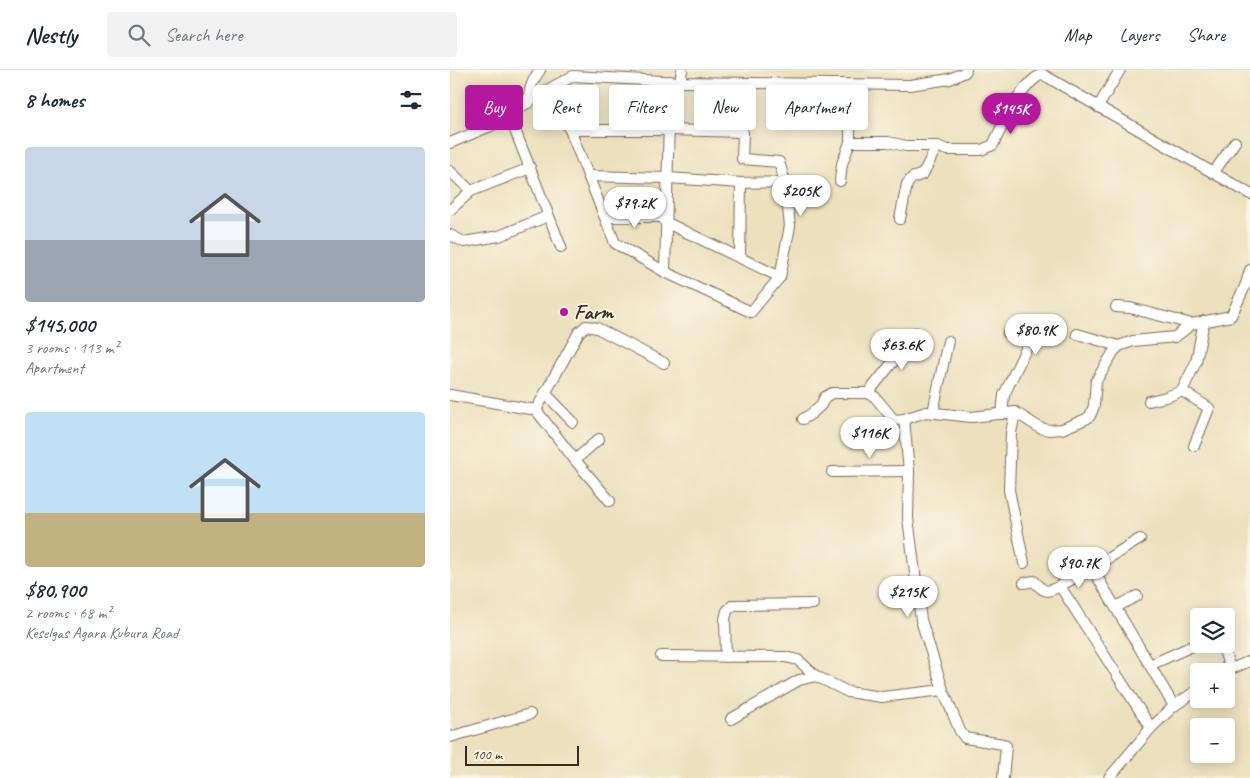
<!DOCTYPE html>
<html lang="en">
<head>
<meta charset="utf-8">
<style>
	:root { --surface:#fff; --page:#f2f2f3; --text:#1f2937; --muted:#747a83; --line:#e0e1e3; --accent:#b5179e }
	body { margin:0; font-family:Caveat,sans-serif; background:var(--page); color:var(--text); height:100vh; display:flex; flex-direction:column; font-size:19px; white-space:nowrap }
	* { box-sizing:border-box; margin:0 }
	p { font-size:16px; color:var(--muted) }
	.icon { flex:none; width:28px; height:28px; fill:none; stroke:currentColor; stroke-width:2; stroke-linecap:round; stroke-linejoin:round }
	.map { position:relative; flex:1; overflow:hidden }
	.details { display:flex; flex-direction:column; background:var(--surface); width:450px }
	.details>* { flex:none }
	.banner { position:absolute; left:15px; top:15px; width:475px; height:45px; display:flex; gap:10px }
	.buttons { position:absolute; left:740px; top:538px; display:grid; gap:10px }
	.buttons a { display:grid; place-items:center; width:45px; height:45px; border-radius:5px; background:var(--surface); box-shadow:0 2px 12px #0003; font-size:25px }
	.scale { position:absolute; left:15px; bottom:12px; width:114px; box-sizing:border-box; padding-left:5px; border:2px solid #3b2a1e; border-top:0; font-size:14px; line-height:18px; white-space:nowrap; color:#3b2a1e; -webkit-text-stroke:4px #fcf5e5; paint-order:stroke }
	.price { position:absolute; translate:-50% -42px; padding:0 11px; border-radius:18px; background:#fff; color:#222; font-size:16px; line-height:32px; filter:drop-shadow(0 1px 2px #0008) }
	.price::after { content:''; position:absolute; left:50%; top:30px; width:15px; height:11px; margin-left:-8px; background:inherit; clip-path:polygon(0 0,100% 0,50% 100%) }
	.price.on { background:var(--accent); color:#fff }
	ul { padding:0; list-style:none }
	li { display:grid; align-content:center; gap:10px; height:265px; padding:0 25px }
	li span { display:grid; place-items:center; height:155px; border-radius:5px; color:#555 }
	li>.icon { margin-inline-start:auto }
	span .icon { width:90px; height:90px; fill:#fffc; stroke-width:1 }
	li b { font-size:21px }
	h2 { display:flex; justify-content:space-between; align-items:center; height:60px; padding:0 25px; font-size:21px }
	.tag { padding:0 18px; border-radius:5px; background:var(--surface); box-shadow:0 2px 12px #0003; font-size:18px; line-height:45px }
	.tag.on { background:var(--accent); color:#fff }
	header { display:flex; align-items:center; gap:30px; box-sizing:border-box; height:70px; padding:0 25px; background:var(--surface); border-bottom:1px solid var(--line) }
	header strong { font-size:24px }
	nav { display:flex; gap:28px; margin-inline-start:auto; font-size:18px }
	.search { width:350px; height:45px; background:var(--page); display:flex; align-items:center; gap:12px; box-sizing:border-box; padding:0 18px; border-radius:5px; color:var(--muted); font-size:19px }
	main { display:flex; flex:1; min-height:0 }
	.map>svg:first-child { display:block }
</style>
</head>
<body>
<header>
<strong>Nestly</strong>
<div class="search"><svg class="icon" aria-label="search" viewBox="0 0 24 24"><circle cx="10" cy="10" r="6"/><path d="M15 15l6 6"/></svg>Search here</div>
<nav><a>Map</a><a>Layers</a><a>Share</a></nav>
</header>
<main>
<section class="details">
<h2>8 homes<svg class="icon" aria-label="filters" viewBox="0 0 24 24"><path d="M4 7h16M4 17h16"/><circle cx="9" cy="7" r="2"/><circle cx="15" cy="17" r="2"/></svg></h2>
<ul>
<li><span style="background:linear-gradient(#c9d6e8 60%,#9aa5b1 0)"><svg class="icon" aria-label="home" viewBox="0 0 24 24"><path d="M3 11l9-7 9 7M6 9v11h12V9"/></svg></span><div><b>$145,000</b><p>3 rooms · 113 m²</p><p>Apartment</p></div></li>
<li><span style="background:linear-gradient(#bfe0f5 65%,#c2b280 0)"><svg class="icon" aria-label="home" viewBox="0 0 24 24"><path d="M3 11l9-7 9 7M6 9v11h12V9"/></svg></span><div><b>$80,900</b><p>2 rooms · 68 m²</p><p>Keselgas Agara Kubura Road</p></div></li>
</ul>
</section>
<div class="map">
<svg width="800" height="708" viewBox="0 0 800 708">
	<rect width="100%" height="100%" fill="#fcf5e5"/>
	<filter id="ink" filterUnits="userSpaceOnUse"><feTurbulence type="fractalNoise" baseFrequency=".02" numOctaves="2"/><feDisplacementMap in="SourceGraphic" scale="10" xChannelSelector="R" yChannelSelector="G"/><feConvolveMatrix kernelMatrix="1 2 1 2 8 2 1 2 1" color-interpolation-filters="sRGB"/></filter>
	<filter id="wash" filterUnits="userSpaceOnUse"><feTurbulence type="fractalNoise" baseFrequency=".0096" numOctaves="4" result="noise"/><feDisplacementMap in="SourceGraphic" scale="20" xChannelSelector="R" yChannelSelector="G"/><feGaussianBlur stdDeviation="1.12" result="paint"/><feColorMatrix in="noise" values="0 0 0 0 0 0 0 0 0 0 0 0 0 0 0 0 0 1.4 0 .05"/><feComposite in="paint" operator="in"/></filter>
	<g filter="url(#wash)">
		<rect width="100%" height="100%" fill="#ece0bd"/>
	</g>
	<g filter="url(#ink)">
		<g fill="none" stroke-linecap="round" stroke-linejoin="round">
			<g stroke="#796a56" stroke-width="12">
				<g id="minor">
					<polyline points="230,12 232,0"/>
					<polyline points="372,15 387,45 400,52 400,72 392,94 390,111"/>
					<polyline points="97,20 120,60 165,173 215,202 301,242 330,207 340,156 335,112 329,92 292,89 293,62 217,60 120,60"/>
					<path d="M78,33C79,19 82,11 90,0"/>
					<polyline points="648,37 670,0"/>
					<polyline points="59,45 111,177"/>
					<polyline points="333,45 344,14"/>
					<path d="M400,72H438L456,76H487L497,80H531L543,75C553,54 571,14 592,4L800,124"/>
					<polyline points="0,73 43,55 97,20 123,6 230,12 460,15 500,9 515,2 516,0"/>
					<polyline points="0,101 21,121"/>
					<polyline points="764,102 785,72"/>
					<polyline points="138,106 218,108 291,113 335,112"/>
					<polyline points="0,140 21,121 80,98"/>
					<polyline points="155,147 215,147"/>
					<polyline points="450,149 457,114 462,108 473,104 487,76"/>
					<polyline points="215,152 330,207"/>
					<polyline points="0,165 14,172 49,166 98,146"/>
					<polyline points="290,188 291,113"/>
					<polyline points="215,202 220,11"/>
					<polyline points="666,237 680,238 742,254"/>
					<polyline points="627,264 669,276"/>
					<polyline points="732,321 759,338 744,376"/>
					<polyline points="95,323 123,352"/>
					<polyline points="418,323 466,263"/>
					<polyline points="0,325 86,340"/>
					<polyline points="699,331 716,327 732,321 746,292 754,251"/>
					<polyline points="86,340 129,262 136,256 147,258 214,293"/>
					<polyline points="86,340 125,390 160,431"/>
					<polyline points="483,342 498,271"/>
					<polyline points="565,342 561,363 559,420 574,493"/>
					<polyline points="552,344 554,325 581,268 573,262 558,263"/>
					<polyline points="353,349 361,344 371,335 375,327 382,323 418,323 425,327 444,350 454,349 476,342 522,347 565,342 590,358 599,360 612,359 636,349 640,346 644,336 646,311 664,281 669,276 683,271 725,267 742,254 781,246 796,214 800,200"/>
					<polyline points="454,349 459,401 458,448 471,550 493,620 510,661 515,668 553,674 556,676 553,708"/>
					<polyline points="125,390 149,369"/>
					<polyline points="382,402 459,401"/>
					<polyline points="642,498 690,469"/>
					<path d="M574,513L584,511C595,523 596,523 610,516"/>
					<polyline points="666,537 687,526"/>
					<polyline points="772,574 780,599"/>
					<polyline points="211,586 335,587 348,590 366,606"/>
					<polyline points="276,587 275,549 277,541 283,535 363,534"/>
					<polyline points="700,595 749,573"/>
					<polyline points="776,601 800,591"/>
					<polyline points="281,649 349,610 366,606 398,622 432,627 493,620"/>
					<polyline points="701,658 610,516 642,498 724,636"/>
					<polyline points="0,667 80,644"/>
					<polyline points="659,708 701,658 724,636 749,619"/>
				</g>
			</g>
			<use href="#minor" stroke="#fff" stroke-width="10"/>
		</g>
	</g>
	<circle fill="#b5179e" stroke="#fcf5e5" stroke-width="2" cx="114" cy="242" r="5"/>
	<g text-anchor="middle" stroke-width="4" stroke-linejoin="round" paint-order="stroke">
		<g font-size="21" font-weight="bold" fill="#3b2a1e" stroke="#fcf5e5" text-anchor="start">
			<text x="124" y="249">Farm</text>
		</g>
	</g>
</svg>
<div class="buttons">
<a><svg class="icon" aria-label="layers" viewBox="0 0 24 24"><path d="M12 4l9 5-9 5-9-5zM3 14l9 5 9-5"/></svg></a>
<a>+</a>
<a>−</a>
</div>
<div class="scale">100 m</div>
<b class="price on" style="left:561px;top:65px">$145K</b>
<b class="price" style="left:351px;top:147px">$205K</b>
<b class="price" style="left:185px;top:159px">$79.2K</b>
<b class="price" style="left:586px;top:286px">$80.9K</b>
<b class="price" style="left:452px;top:301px">$63.6K</b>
<b class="price" style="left:420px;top:389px">$116K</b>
<b class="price" style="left:629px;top:519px">$90.7K</b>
<b class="price" style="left:458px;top:548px">$215K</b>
<div class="banner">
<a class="tag on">Buy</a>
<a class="tag">Rent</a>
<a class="tag">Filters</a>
<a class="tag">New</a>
<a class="tag">Apartment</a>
</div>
</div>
</main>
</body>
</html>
